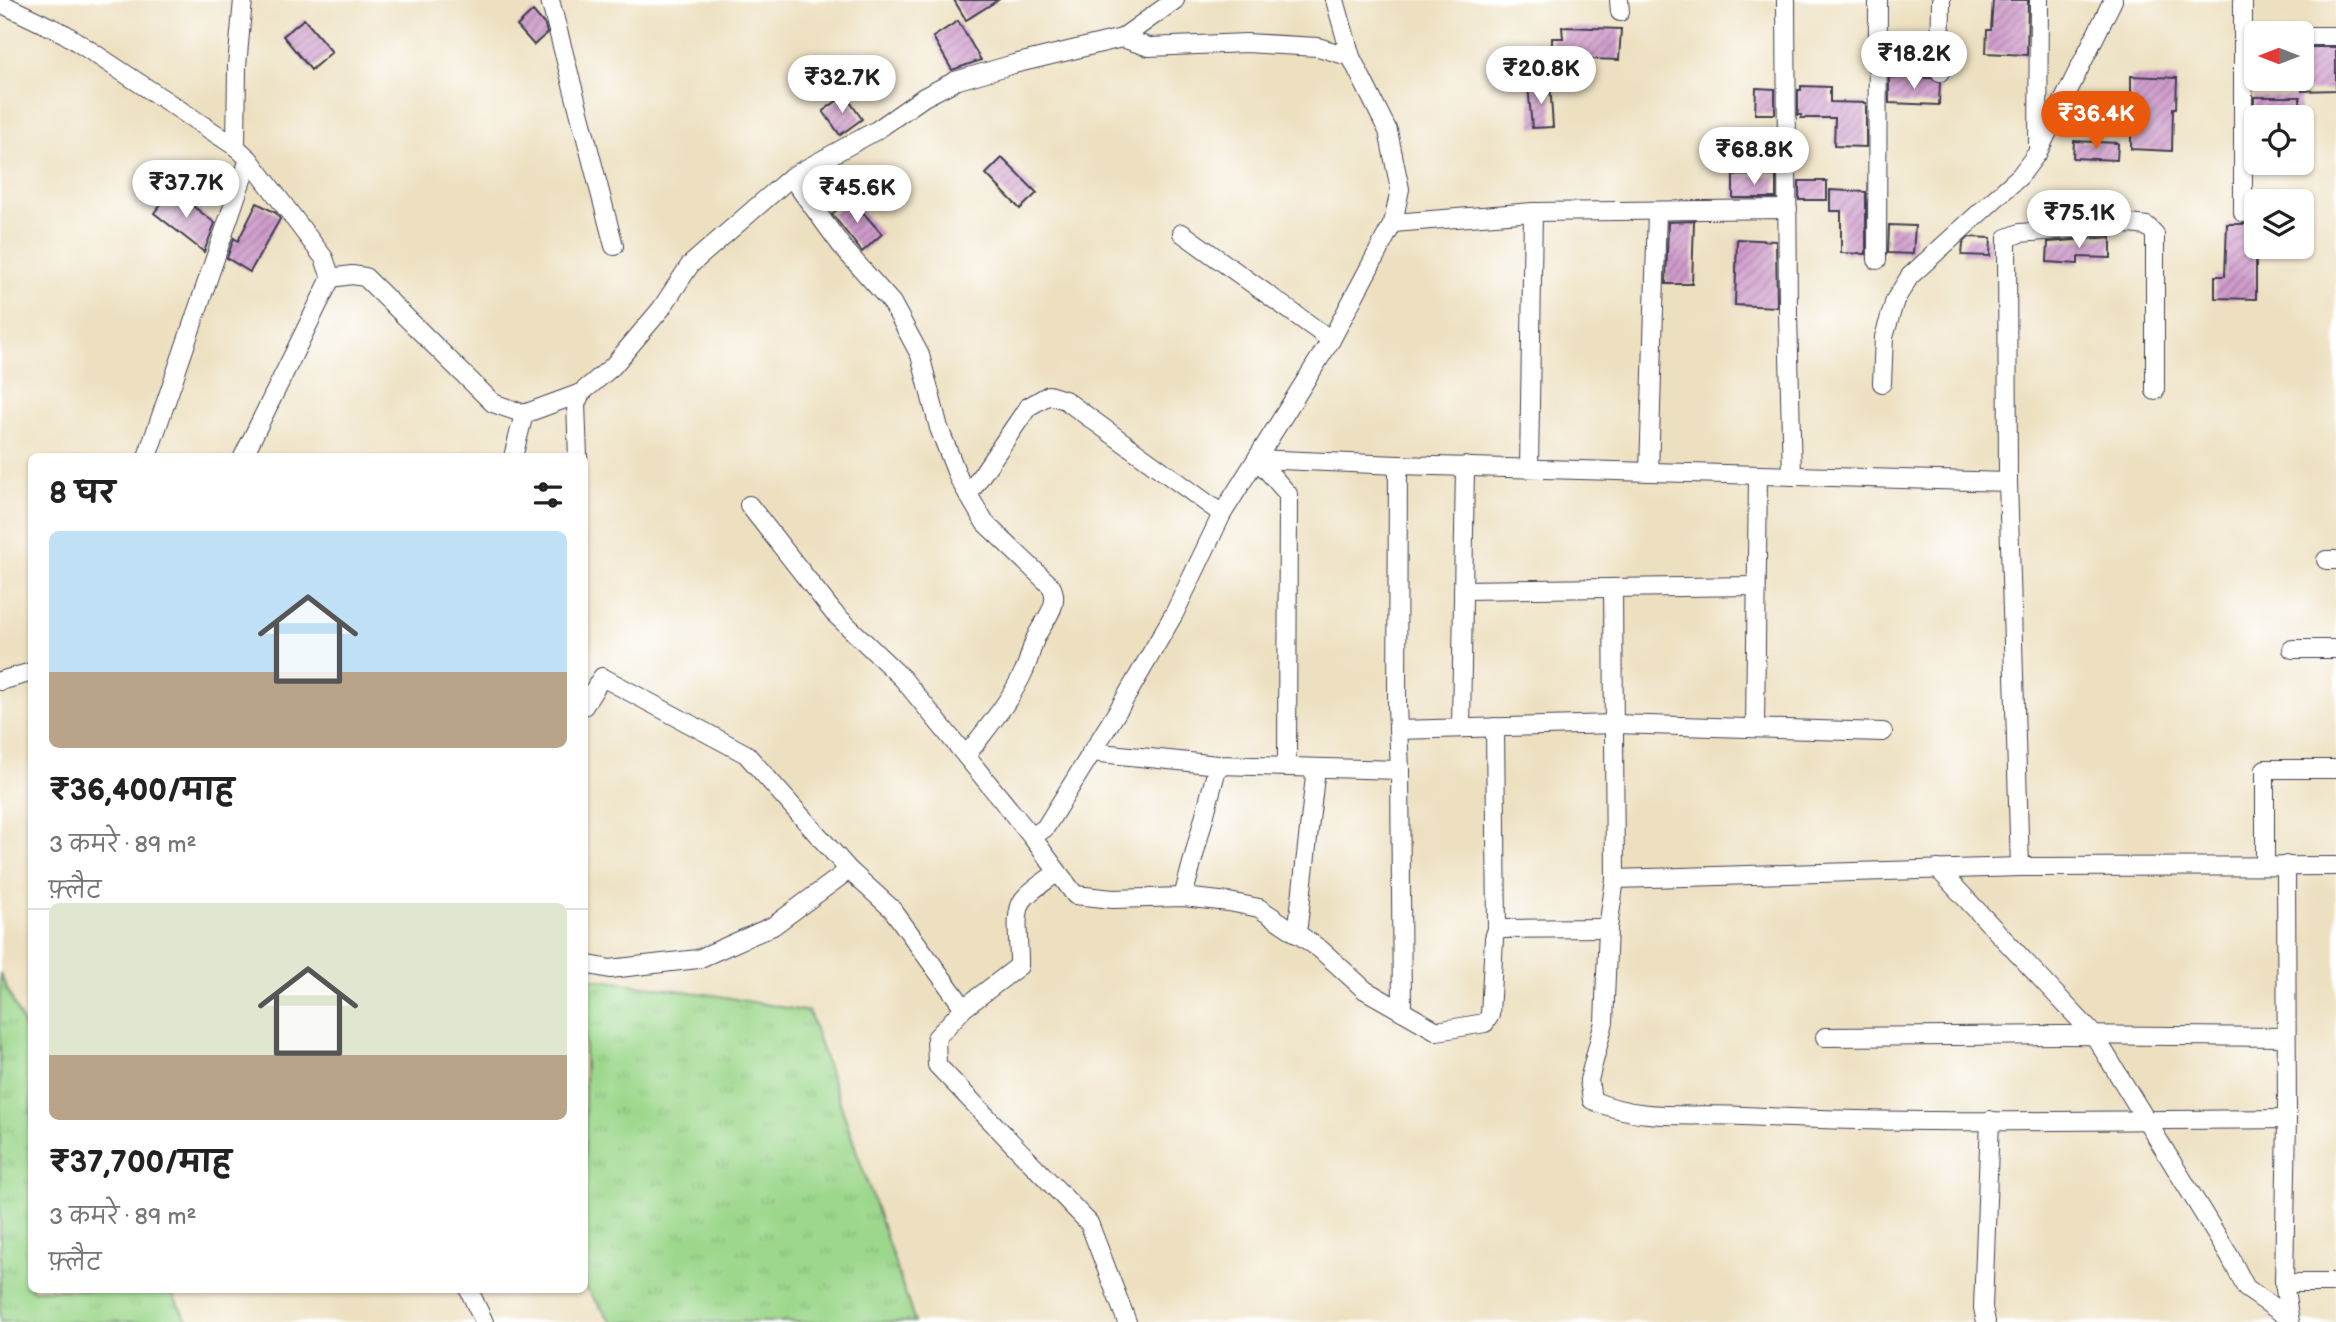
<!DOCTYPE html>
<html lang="hi">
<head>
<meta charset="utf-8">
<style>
	:root { --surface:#fff; --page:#f2f2f2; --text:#222; --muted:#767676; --line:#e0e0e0; --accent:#ea580c }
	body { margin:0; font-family:"Balsamiq Sans","Playpen Sans Deva",sans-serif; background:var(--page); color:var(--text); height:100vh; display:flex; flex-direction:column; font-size:26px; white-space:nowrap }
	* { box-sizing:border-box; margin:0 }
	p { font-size:23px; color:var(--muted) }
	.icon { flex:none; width:38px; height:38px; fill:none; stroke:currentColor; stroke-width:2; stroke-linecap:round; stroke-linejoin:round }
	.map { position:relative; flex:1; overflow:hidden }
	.drawer { position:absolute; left:28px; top:453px; width:560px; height:840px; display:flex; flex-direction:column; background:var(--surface); border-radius:10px; box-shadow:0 2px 5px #0004 }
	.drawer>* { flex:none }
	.needle { width:46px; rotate:270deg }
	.controls { position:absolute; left:2244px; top:21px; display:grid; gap:14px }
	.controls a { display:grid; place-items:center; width:70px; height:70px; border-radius:10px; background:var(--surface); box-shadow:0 2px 5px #0004; font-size:35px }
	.price { position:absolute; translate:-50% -60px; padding:0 16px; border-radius:24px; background:#fff; color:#222; font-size:23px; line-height:46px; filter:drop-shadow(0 2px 4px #0008) }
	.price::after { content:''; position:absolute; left:50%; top:42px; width:21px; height:16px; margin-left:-10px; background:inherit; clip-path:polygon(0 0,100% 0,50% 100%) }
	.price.current { background:var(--accent); color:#fff }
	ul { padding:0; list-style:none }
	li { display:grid; align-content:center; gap:14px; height:371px; padding:0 21px }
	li+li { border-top:2px solid var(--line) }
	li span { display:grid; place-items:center; height:217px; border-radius:10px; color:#555 }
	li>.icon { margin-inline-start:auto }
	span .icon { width:126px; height:126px; fill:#fffc; stroke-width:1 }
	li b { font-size:30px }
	h2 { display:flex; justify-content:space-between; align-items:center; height:84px; padding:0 21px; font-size:30px }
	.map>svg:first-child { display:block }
</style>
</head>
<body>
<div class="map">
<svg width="2336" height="1322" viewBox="0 0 2336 1322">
	<defs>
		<pattern id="grass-tufts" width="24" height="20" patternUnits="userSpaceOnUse" patternTransform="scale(1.75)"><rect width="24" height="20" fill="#9cd78b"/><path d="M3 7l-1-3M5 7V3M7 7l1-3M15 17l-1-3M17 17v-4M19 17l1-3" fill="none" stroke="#86b879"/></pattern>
		<pattern id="building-hatch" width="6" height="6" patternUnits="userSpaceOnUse" patternTransform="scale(1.75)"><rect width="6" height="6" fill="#cf9bca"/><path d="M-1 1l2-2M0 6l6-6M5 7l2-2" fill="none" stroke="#a87ea5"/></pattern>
	</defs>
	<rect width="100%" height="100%" fill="#fff"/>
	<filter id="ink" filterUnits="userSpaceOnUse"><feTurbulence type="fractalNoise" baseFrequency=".0143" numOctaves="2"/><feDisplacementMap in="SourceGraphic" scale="14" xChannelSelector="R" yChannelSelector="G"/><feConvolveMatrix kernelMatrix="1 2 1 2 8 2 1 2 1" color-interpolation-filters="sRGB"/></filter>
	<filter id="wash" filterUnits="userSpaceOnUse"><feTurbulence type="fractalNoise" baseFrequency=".00686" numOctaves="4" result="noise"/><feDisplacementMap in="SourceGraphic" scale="28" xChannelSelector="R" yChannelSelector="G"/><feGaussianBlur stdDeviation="1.57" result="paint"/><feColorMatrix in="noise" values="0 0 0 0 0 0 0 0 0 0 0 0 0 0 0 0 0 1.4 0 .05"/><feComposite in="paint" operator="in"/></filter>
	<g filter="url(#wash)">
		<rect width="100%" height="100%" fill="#ede0c0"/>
		<g fill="url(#grass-tufts)" stroke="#5f7c63" stroke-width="2">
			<polygon points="0,973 31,1042 32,1290 170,1290 188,1322 0,1322"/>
			<polygon points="585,978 713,995 809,1012 915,1322 612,1322 585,1287"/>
		</g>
		<g id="blocks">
			<g fill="url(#building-hatch)">
				<polygon points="954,0 998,0 966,20"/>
				<polygon points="1993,0 2028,0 2027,55 1986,53 1987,30 1991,30"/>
				<polygon points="533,11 545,25 547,33 534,45 517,26"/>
				<polygon points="304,19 332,52 311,70 283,36"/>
				<polygon points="958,21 981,60 952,70 933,37"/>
				<polygon points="1562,27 1621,29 1619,60 1569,58 1569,65 1552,65 1552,38 1563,38"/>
				<polygon points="2301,47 2336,47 2336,90 2302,91"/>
				<polygon points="2131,76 2177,78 2176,108 2173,108 2172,151 2131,149"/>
				<polygon points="1889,77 1931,78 1940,83 1939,105 1889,103"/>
				<polygon points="1550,83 1553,127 1532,128 1528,85"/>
				<polygon points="1801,86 1830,87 1830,102 1866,103 1866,147 1834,146 1835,118 1801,118 1801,115 1798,115 1798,90 1801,90"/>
				<polygon points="1756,88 1775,89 1775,114 1755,114"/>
				<polygon points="845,95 862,119 840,135 823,111"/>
				<rect x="2254" y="97" width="46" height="20"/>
				<polygon points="2074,141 2118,143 2117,160 2073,158"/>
				<polygon points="1002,158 1037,193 1020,209 986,174"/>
				<polygon points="1733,175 1776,176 1776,198 1733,198"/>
				<rect x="1799" y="181" width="28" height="19"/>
				<polygon points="172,190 215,223 204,252 154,213"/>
				<polygon points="1830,190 1866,192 1866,254 1841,253 1841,211 1830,211"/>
				<polygon points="850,198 882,234 862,252 832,214"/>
				<polygon points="257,203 276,213 280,219 250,272 227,258 234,238 238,241"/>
				<polygon points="1694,221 1692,284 1666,284 1668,222"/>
				<polygon points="2227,224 2256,224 2256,299 2215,298 2215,276 2225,276"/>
				<polygon points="1889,225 1915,226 1913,254 1888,253"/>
				<polygon points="1969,237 1991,238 1990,256 1962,255 1963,243"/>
				<polygon points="2111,237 2111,258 2078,257 2078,264 2047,262 2048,242"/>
				<polygon points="1737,239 1776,241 1777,307 1735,305"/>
			</g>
		</g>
	</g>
	<g filter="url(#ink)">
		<use href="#blocks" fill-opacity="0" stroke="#403e4f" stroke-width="2"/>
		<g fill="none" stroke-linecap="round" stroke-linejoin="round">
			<g stroke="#403e4f" stroke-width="20">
				<g id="minor">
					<polyline points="550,0 614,246"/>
					<polyline points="1619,0 1620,12"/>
					<polyline points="1786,0 1788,314 1792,476"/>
					<polyline points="2243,0 2243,213"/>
					<polyline points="0,3 65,34 236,147 249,159 324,258 331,278 243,457"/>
					<polyline points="2301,36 2336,36"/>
					<polyline points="1122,38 1149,47 1246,43 1318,47 1351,57"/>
					<polyline points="1940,72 1941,0"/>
					<polyline points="236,147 237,66 243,0"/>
					<polyline points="2038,147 2039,0"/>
					<path d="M791,177L843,248L892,303L920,355L939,428L959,479L985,523L1051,586C1061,604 1045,619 1037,635C1031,646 1030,659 1024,671C1010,702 986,729 966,756"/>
					<polyline points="1393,223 1533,212 1788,209"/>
					<polyline points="1182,233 1331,340"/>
					<polyline points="1877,260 1878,0"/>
					<polyline points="331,278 352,275 365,277 493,403 524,414"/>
					<polyline points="1882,383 1884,337 1895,300 1910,276 2020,176 2038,152 2113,0"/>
					<polyline points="147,457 249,159"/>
					<polyline points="513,457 524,414 581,393"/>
					<polyline points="578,457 576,404 581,393 613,366 661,309 690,265 791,177 877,130 924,97 955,81 1014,64 1122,38 1175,0"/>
					<polyline points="1257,459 1398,465 2008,482"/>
					<polyline points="1257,459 1288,494 1287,767"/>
					<polyline points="1398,465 1397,706 1400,770 1402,1011"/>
					<polyline points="1529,468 1533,212"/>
					<polyline points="1649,472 1657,211"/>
					<polyline points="968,495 1028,407 1049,395 1065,400 1222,514"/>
					<polyline points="749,505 833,612 903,679 1032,837 1075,895 1113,899 1183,897 1229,902 1259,908 1320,949 1365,990 1437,1031 1485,1023 1490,1015 1494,938 1497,929 1495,727"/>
					<polyline points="2326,560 2336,560"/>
					<path d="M1613,589L1615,879L1608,928L1604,1022L1589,1080L1592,1100C1640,1122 1692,1113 1744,1116C1925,1125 2106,1120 2287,1119"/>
					<polyline points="1463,590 1756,586"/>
					<polyline points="2292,649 2336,649"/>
					<polyline points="0,681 32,672"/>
					<polyline points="584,706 602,677 746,754 849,870 892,909 964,1008"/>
					<polyline points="1461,728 1465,466"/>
					<polyline points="1755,728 1758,475"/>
					<polyline points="1398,730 1615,724 1883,732"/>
					<polyline points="1091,752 1218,765 1400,770"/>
					<polyline points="1032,837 1045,828 1120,707 1174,614 1222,514 1331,340 1393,223 1400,189 1388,131 1351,57 1335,0"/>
					<polyline points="2265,865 2265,769 2336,769"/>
					<polyline points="2286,865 2287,1119 2284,1283 2290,1322"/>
					<polyline points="2020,867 2008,482 2007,238 2020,233 2130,224 2147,226 2155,234 2155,391"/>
					<polyline points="1938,869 2094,1035 2230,1257 2246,1288 2289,1318"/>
					<path d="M1057,872C1047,881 1031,889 1023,900C1013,914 1020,948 1019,966L964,1008L936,1038L937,1065L1089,1223L1127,1322"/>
					<polyline points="1615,879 2020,867 2336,866"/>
					<polyline points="1183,897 1218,765"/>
					<polyline points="1497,929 1608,928"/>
					<polyline points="1297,934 1316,768"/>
					<polyline points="584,964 610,969 698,959 773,926 849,870"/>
					<polyline points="1825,1037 2062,1035 2286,1037"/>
					<polyline points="2284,1283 2336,1283"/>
					<polyline points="469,1290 484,1322"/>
					<polyline points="1986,1322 1983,1308 1990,1120"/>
				</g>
			</g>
			<use href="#minor" stroke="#fff" stroke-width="18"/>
		</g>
	</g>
</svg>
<div class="controls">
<a><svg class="needle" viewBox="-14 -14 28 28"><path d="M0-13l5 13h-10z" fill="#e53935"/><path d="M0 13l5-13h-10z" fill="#767676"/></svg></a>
<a><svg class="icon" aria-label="locate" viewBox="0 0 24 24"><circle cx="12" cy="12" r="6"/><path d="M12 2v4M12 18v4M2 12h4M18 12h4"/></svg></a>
<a><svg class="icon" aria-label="layers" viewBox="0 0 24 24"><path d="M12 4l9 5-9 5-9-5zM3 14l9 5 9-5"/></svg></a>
</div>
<b class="price" style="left:1914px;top:91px">₹18.2K</b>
<b class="price" style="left:1541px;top:106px">₹20.8K</b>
<b class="price" style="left:842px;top:115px">₹32.7K</b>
<b class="price current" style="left:2096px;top:151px">₹36.4K</b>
<b class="price" style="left:1754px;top:187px">₹68.8K</b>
<b class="price" style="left:186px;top:220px">₹37.7K</b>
<b class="price" style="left:857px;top:225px">₹45.6K</b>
<b class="price" style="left:2079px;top:250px">₹75.1K</b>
<section class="drawer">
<h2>8 घर<svg class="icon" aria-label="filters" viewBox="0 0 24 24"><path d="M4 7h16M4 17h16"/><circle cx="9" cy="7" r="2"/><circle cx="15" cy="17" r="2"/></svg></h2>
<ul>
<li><span style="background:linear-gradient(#bfe0f5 65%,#b9a48a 0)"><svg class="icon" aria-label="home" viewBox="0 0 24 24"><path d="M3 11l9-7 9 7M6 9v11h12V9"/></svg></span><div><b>₹36,400/माह</b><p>3 कमरे · 89 m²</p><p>फ़्लैट</p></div></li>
<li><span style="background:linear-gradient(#dfe7d0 70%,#b9a48a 0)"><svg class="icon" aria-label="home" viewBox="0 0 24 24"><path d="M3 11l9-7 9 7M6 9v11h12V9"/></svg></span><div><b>₹37,700/माह</b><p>3 कमरे · 89 m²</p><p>फ़्लैट</p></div></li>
</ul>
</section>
</div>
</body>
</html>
